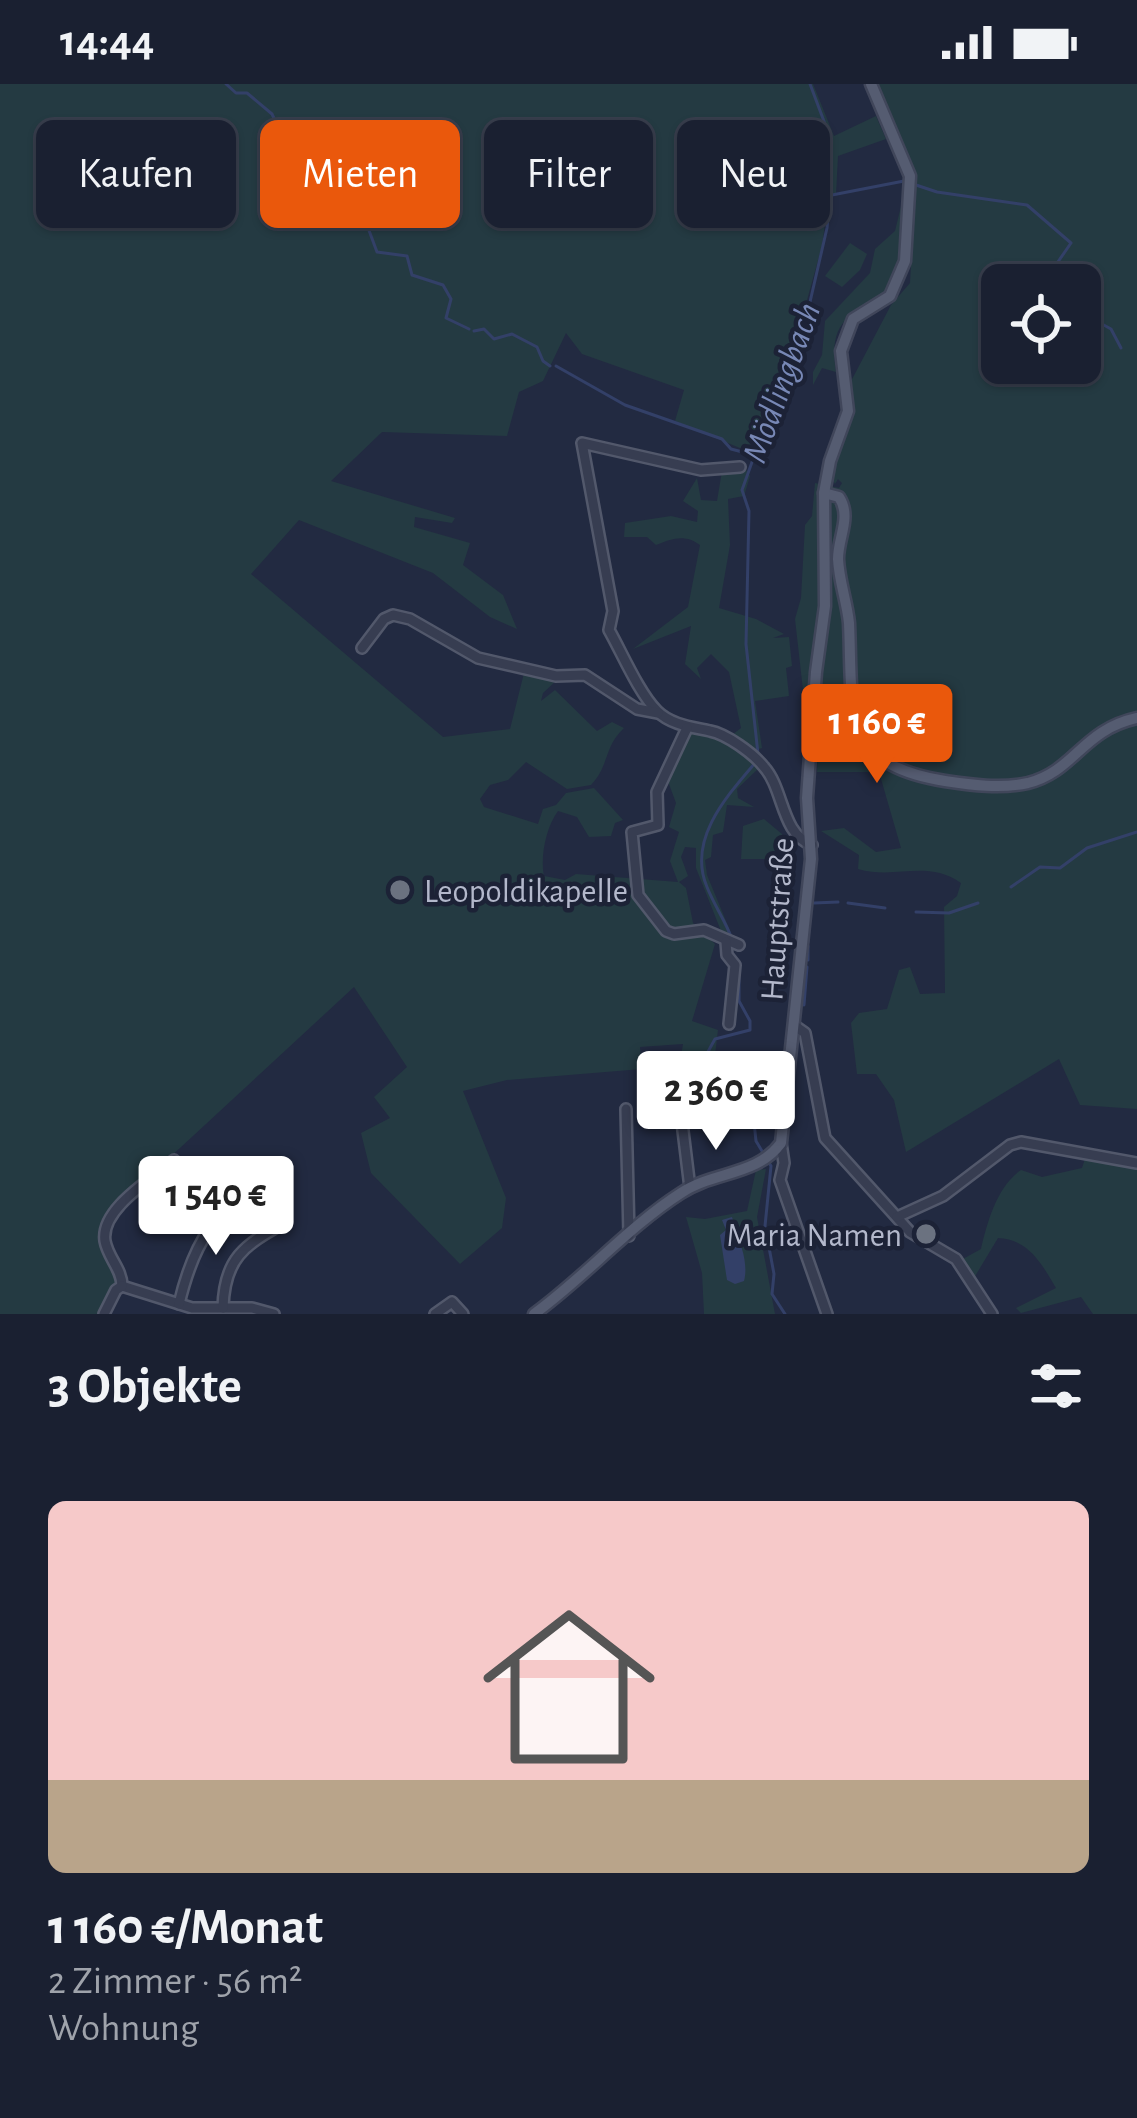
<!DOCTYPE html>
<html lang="de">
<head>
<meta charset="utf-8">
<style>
	:root { --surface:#1a2031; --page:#232839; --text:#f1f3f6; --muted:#9fa3ab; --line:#383e4d; --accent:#ea580c }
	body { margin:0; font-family:"Alegreya Sans",sans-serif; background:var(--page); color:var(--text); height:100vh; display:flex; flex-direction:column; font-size:45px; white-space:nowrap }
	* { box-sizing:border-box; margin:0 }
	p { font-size:39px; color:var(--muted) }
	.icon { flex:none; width:66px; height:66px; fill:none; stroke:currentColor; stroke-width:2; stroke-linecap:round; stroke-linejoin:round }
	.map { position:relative; height:1230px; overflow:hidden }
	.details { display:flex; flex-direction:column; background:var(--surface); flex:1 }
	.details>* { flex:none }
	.top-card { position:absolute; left:36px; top:36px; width:1065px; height:108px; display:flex; gap:24px }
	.buttons { position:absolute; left:981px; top:180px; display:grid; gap:24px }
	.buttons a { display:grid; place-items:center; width:120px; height:120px; border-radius:18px; background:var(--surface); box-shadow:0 3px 9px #0004,0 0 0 3px var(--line); font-size:60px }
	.price { position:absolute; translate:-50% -102px; padding:0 27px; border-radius:12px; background:#fff; color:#222; font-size:39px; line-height:78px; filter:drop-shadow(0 3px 6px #0008) }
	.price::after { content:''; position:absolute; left:50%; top:72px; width:36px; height:27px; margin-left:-18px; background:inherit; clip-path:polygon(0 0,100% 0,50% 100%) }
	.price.selected { background:var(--accent); color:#fff }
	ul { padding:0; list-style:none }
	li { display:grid; align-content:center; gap:24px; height:636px; padding:0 48px }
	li+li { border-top:3px solid var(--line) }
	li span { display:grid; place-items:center; height:372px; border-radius:18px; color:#555 }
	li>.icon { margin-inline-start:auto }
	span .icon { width:216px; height:216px; fill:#fffc; stroke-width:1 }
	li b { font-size:51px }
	h2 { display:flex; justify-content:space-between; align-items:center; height:144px; padding:0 48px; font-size:51px }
	.tag { padding:0 42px; border-radius:18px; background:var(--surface); box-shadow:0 3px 9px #0004,0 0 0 3px var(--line); font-size:42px; line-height:108px }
	.tag.selected { background:var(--accent); color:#fff }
	.status { display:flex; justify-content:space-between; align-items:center; height:84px; padding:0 60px; background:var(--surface); direction:ltr }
	.status svg { height:33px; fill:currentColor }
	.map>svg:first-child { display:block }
</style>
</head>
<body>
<div class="status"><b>14:44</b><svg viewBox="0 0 49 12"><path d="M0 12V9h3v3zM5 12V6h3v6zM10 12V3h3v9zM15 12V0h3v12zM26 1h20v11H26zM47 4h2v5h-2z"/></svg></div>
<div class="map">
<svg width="1137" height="1230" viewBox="0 0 1137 1230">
	<rect width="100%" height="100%" fill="#222a41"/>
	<g fill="#243a42" fill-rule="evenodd">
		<path d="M0,0H813L834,52L876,32L886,55L838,72L836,110H829L822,162L799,245L805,257L795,278L764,317L759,372L675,337L684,306L582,270L566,249L543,297L519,308L507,352L382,348L331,397L455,434L452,439L415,433L414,443L470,459L463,481L503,511L517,545L490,533L433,489L299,436L251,490L443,653L510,645L524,589L557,596L543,609L541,617L555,606L597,647L612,638L624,644C603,664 610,681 591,701L567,705L526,678L508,696L490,701L480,715L484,723L538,740L543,725L556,721L566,709L594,704L623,736L615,739L611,752L589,753L577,733L558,727C546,743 540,773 544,792L565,796L576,790L678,798L670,777L679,748L669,743L676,719L666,692L689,647L713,651L760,683L737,705L738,714L754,723L727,721L723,748L713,751L711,773L705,776L707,791L733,854L723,852L696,784V764L685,763L681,773L688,792L679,798L686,804L693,839L715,860L692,937L718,946L712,996L727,1010L715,1013L679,984L683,960L640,963L642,985L507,996L463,1007L506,1114L502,1144L460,1180L371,1089L361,1049L390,1034L374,1013L407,983L354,903L101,1137L118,1199L103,1230H0Z"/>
		<path d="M875,0H1137V1025L1080,1021L1059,975L906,1068L894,1016L876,990H857L851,939L859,929L887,925L899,886L910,883L920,910L945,909L944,823L957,812L961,799C926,775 896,796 858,785L859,771L821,747L844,744L876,768L901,764L879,688H817L819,628L805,624L795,535L801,514L805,441L812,432L815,399L839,404L842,399L838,395L835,400L831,393C839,364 858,332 849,301L891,221L910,199L915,108L912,86ZM1002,201H1080V279H1002Z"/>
		<path d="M903,114L898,181L887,208C849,231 828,237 836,288L822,284L813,301V288L822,271L825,237L870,189L875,165L895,147Z"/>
		<polygon points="850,159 867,170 860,186 842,203 825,192"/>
		<path d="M745,384L750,392L744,412L728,415L730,461L719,524L756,535L784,550L773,554L789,553L792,582L786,584L789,612L755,617L762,664L752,667L732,651L741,644L729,588L711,570L697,584L701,595L685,580L691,542L633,565L688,523L700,461C686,450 672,454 656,461L647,453H624L625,439L671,432L697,438L698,427L683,417L697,394L701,416L717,417L722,387Z"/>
		<polygon points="764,735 782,750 793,775 741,775 743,742"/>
		<path d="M1086,1072L1137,1082V1230H1093L1081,1213L1021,1229L1016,1224L1056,1204C1042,1180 1028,1155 998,1154L974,1194L961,1176L981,1165C987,1139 997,1102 1021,1086L1042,1093L1082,1084Z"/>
		<polygon points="766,1085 757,1133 775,1230 704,1230 702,1189 686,1133 705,1135 747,1127 756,1086"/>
	</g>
	<path fill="#334068" d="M732,1133L735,1143L733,1148C743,1159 748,1183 744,1197L735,1200L727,1196L720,1151L726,1146L722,1136Z"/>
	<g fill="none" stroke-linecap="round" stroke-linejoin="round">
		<g stroke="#334068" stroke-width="3">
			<polyline points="226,0 236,9 247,9 272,30 285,58 314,78 322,105 346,114 355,134 367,141 377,168 407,172 412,191 443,201 451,215 446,234 469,245"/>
			<polyline points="916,101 937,108 1027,121 1071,159 1053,185 1052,201"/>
			<polyline points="832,111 904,97"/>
			<polyline points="1080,228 1111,245 1121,264"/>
			<polyline points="474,247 484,245 494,255 512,250 537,263 543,277 550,282"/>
			<polyline points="556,282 625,321 722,355 731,365 750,370"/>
			<polyline points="758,670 746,560 749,427 742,406 766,339 766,316 792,274 810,218 827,144 831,102 828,48 810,0"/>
			<polyline points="1011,803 1040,783 1060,784 1087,764 1137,748"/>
			<polyline points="814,819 838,818"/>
			<polyline points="848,819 885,824"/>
			<polyline points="916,828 949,829 978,819"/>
			<path d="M732,855C725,836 714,821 707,803C687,756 726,713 755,679"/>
			<polyline points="808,858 809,844"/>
			<polyline points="808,876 808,862"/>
			<polyline points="739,887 739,917 750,937 750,946 715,955 699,984 701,993 747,1027 754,1038 756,1057 771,1082 765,1142 774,1190 772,1210 785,1230"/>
			<polyline points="804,921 807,883"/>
		</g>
		<g stroke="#52586b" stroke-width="14">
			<g id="minor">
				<path d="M740,383L701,386L582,359L613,527L609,546C622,569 639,609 657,627C671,641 692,643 710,647C726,650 753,669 764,683C784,705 781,750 812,761"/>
				<polyline points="362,564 384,535 393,531 410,535 478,574 556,592 585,591 637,625 658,629"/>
				<polyline points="687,644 657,708 658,741 632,748 638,811 666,847 674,850 704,846 739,861"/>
				<polyline points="726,858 727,871 735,881 729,940"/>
				<polyline points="795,942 805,949 825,1054 910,1148 956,1175 992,1230"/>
				<polyline points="679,1014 690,1104"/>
				<polyline points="626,1025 629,1152"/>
				<polyline points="781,1059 784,1079 780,1096 827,1230"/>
				<polyline points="897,1133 943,1112 1010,1061 1021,1058 1137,1079"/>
				<path d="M122,1202C122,1185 108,1174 105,1157C100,1125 152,1095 174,1076"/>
				<polyline points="122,1202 192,1224 252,1224 274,1230"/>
				<path d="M179,1220C189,1178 202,1149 231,1117"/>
				<path d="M223,1224C224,1175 244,1161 284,1139"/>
				<polyline points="104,1230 116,1206 122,1202"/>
				<polyline points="435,1230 452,1218 463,1230"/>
			</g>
		</g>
		<g stroke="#40465a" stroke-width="15">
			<g id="major">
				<path d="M824,409L839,413C852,433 838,453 838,475C839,497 847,518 849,539C853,626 839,680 945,697C971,701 1001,705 1028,699C1075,687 1082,646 1137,634"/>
				<path d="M534,1230C585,1193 628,1143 681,1109C714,1087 757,1092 781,1059L811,775L807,714L816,588L825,522L824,409L830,377L848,327L841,267L853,235L890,212L905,177L910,92L871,0"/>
			</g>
		</g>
		<use href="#minor" stroke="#373d51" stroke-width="9"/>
		<use href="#major" stroke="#555c71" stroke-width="10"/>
	</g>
	<g fill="#6b7280" stroke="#1c2236" stroke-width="4.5">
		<circle cx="400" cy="806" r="12"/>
		<circle cx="926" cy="1150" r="12"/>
	</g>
	<g text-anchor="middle" stroke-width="9" stroke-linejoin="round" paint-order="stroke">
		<g font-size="33" fill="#b3b8cb" stroke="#1c2236" text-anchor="start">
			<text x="424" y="818">Leopoldikapelle</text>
			<text x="902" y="1162" text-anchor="end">Maria Namen</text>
		</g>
		<g font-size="33" fill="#b3b8cb" stroke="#1c2236">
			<text transform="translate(776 835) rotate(-86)" y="12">Hauptstraße</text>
		</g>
		<g font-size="36" font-style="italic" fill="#7888b6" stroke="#1c2236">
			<text transform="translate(780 298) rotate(-70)" y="13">Mödlingbach</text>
		</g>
	</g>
</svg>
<div class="buttons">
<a><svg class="icon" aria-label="locate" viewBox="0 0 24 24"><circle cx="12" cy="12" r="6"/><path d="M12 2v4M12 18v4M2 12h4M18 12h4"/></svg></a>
</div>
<b class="price selected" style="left:877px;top:702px">1 160 €</b>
<b class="price" style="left:716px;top:1069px">2 360 €</b>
<b class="price" style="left:216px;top:1174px">1 540 €</b>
<div class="top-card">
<a class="tag">Kaufen</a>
<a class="tag selected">Mieten</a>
<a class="tag">Filter</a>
<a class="tag">Neu</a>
</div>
</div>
<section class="details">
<h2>3 Objekte<svg class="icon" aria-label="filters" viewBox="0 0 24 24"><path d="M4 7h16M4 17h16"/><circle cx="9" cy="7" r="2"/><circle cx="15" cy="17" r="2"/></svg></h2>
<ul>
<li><span style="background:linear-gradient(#f6c9c9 75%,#b9a48a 0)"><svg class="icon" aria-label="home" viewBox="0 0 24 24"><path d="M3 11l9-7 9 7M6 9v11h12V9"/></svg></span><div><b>1 160 €/Monat</b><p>2 Zimmer · 56 m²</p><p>Wohnung</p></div></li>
</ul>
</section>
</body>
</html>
